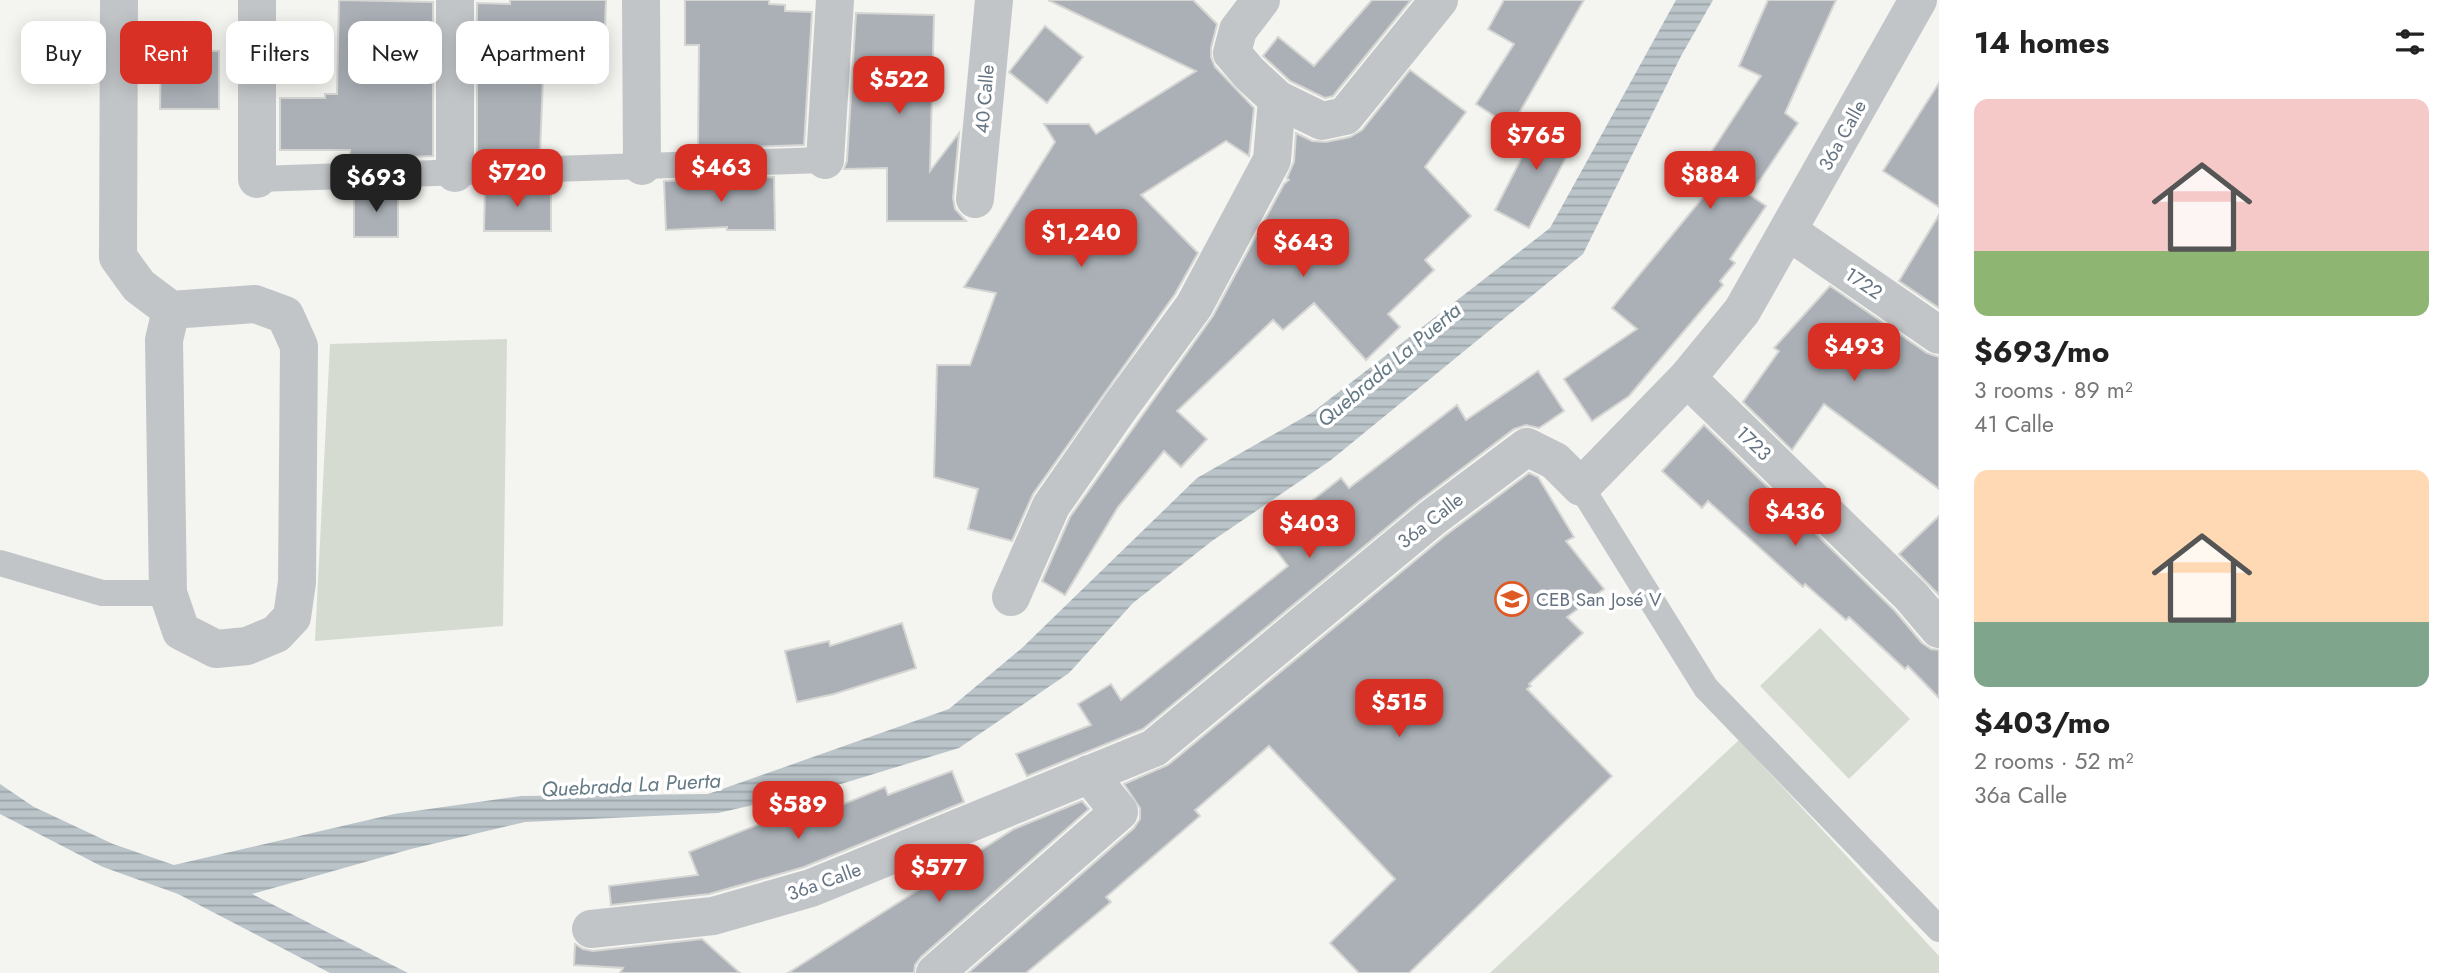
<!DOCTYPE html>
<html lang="en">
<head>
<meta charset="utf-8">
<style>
	:root { --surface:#fff; --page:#f2f2f2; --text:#222; --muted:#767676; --accent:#d93025 }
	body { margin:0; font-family:Jost,sans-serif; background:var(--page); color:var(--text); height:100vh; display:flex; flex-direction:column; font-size:26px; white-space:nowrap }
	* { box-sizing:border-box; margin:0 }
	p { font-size:23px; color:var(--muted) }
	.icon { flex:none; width:38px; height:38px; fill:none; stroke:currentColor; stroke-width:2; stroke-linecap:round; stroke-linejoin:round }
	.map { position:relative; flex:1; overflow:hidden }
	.sheet { display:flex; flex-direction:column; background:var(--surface); width:525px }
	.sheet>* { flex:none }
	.guide { position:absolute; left:21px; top:21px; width:665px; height:63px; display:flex; gap:14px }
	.price { position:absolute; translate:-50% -60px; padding:0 16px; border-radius:14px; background:var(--accent); color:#fff; font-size:23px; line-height:46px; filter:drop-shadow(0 2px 4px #0008) }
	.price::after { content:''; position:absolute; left:50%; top:42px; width:21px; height:16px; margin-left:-10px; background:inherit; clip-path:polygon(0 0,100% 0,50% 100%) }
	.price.on { background:#222; color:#fff }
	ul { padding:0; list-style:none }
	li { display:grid; align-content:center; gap:14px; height:371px; padding:0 35px }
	li span { display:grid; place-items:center; height:217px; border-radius:14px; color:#555 }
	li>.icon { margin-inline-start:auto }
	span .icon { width:126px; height:126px; fill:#fffc; stroke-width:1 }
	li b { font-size:30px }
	h2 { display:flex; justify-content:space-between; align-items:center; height:84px; padding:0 35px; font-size:30px }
	.tag { padding:0 24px; border-radius:14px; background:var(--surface); box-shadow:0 4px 18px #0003; font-size:24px; line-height:63px }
	.tag.on { background:var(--accent); color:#fff }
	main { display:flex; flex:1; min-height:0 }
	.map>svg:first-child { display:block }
</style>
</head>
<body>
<main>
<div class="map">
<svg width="1939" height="973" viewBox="0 0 1939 973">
	<defs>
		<pattern id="water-rules" width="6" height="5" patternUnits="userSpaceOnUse" patternTransform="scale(1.75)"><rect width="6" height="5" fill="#bac4c9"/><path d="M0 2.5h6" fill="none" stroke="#9ba4a9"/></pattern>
	</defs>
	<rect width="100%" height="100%" fill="#f4f4f0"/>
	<g fill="#d5dbd1">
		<polygon points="507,339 503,626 315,641 330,344"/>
		<polygon points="1820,628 1910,719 1849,779 1760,686"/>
		<polygon points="1739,740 1939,956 1939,973 1490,973"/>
	</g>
	<polygon fill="url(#water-rules)" points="1676,0 1713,0 1681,56 1583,254 1331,460 1212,541 1133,603 1069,673 959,748 831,787 718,813 525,822 411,849 252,894 408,973 330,973 178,894 103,867 0,814 0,784 34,807 113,844 174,865 394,814 521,796 708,794 949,709 1022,648 1197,478 1313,412 1550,228"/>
	<g fill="#aab0b6" stroke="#d5d5d3" stroke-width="2">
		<polygon points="339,0 433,2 433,156 350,160 350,150 280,150 280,98 325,98 325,94 337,94"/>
		<polygon points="510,0 606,0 603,79 543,77 540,154 477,155 477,3 510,4"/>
		<polygon points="685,0 769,0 769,4 785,5 785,11 812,12 804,145 698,149 699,45 685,45"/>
		<polygon points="1048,0 1193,0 1217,24 1211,48 1211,57 1215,67 1254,108 1249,156 1226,141 1141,195 1198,253 1175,294 1033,494 1012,541 968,529 978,489 934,477 937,365 970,365 996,293 964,287 1055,142 1044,124 1089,124 1096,134 1196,71"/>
		<polygon points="1372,0 1411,0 1333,96 1325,98 1290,81 1263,56 1278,37 1314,66"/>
		<polygon points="1504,0 1584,0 1511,127 1476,104 1514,44 1488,29"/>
		<polygon points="1768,0 1836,0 1785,113 1798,123 1750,195 1766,206 1730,259 1735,263 1720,281 1723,285 1629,396 1592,421 1564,379 1637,329 1612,308 1724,172 1706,160 1761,76 1739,66"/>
		<polygon points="856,13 934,15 930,171 959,133 953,198 955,209 966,221 887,221 887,168 844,169 847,161"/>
		<polygon points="1045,26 1083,57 1047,103 1009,72"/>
		<polygon points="161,51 219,51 219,109 160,109"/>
		<polygon points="1410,70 1466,112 1425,167 1471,216 1425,260 1434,270 1388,314 1400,327 1366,360 1314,303 1283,330 1273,320 1177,411 1207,439 1181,467 1164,451 1118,507 1065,595 1042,581 1070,517 1213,316 1284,184 1289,180 1287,178 1294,162 1296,133 1312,141 1326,142 1350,137 1362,130"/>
		<polygon points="1939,83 1939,207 1883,171"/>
		<polygon points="1543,116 1578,135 1529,228 1495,210"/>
		<polygon points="774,177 775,230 727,230 727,227 666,230 664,181"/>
		<polygon points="539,185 538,190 551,190 551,231 484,231 485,187"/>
		<polygon points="398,190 398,237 354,237 354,192"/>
		<polygon points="1939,215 1939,308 1899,281"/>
		<polygon points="1830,286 1927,353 1939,357 1939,489 1824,404 1792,450 1743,402 1779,351 1774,348"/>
		<polygon points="1538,371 1564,411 1539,428 1526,425 1514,429 1419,501 1143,729 1027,776 1016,754 1091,725 1078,704 1111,684 1121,700 1288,566 1266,537 1341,478 1349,488 1457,405 1466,420"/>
		<polygon points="1704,425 1895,611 1922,643 1931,649 1939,650 1939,698 1908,666 1905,669 1849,617 1846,620 1805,584 1803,587 1708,501 1702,508 1662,471"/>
		<polygon points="1529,473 1538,477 1574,537 1566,541 1604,589 1567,617 1583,633 1529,684 1531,686 1527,689 1612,776 1409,973 1359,973 1330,943 1395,879 1269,746 1195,810 1200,816 1106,897 1111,902 1026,973 968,973 1134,828 1140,819 1140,808 1124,784 1168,765 1446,535"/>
		<polygon points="1939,516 1939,595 1899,554"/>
		<polygon points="902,623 916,668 834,694 797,702 785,651 829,641 830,646"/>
		<polygon points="952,771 964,802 804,867 709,894 611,905 609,886 698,875 689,852 800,808 803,814 842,798 844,804 885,787 888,795"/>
		<polygon points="1082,801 1089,809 921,957 915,965 914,973 788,973 1014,829"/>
		<polygon points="702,939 740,973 620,973 623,968 574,965 575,944 583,949 593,951"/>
	</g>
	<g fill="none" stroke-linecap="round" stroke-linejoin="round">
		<g stroke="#c2c5c8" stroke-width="26">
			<polyline points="257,179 825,160"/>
			<polyline points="1581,487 1706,688 1939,929"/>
			<polyline points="0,563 102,593 168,593"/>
		</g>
		<g stroke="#c2c5c8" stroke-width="38">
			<polyline points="119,0 118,257 139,286 171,310 255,304 285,315 299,346 297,582 292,617 276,634 247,646 216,649 181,631 168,593 164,340 171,310"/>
			<polyline points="455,0 455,173"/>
			<polyline points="641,0 642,166"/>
			<polyline points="1277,99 1322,121 1345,116 1439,0"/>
			<polyline points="825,160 835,0"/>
			<polyline points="257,179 257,0"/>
			<polyline points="975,199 994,0"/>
			<polyline points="1788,231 1939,335"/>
			<polyline points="1687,378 1911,596 1939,629"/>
			<polyline points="1011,597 1051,506 1120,407 1194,306 1272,160 1277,99 1249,73 1232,53 1238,30 1261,0"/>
			<polyline points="591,929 713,916 811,888 1154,748 1432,518 1527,447 1555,461 1581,487 1687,378 1742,311 1918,0"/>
			<polyline points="935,973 1119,812 1089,774"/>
		</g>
	</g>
	<defs>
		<g id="school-ring" transform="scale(1.75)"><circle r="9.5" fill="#fff" stroke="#df5925" stroke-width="1.5"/><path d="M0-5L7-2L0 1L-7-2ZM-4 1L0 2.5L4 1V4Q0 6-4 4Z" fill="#df5925"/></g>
	</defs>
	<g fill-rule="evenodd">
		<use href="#school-ring" x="1512" y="599"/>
	</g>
	<g text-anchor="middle" stroke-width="7" stroke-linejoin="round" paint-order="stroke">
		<g font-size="19" fill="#647281" stroke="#fff">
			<text transform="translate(984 99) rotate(-85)" y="7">40 Calle</text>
			<text transform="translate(1842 135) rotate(-61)" y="7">36a Calle</text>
			<text transform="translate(1864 283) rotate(34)" y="7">1722</text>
			<text transform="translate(1754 443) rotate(44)" y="7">1723</text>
			<text transform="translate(1430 520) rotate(-38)" y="7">36a Calle</text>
			<text transform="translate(824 881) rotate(-20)" y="7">36a Calle</text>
		</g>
		<g font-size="19" fill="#647281" stroke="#fff" text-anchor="start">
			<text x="1536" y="606">CEB San José V</text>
		</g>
		<g font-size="21" font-style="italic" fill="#647a85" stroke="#fff">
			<text transform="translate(1389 365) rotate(-40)" y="7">Quebrada La Puerta</text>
			<text transform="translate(631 785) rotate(-3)" y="7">Quebrada La Puerta</text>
		</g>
	</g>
</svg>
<b class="price" style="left:899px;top:116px">$522</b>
<b class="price" style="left:1536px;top:172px">$765</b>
<b class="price" style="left:721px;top:204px">$463</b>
<b class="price" style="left:517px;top:209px">$720</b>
<b class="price" style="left:1710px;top:211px">$884</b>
<b class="price on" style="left:376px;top:214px">$693</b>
<b class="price" style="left:1081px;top:269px">$1,240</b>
<b class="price" style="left:1303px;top:279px">$643</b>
<b class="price" style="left:1854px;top:383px">$493</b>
<b class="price" style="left:1795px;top:548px">$436</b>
<b class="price" style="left:1309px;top:560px">$403</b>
<b class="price" style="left:1399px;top:739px">$515</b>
<b class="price" style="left:798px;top:841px">$589</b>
<b class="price" style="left:939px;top:904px">$577</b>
<div class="guide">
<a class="tag">Buy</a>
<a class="tag on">Rent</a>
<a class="tag">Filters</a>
<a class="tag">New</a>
<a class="tag">Apartment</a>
</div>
</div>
<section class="sheet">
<h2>14 homes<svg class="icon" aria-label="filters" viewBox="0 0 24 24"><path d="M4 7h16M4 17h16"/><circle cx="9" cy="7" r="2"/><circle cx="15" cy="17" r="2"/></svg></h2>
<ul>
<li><span style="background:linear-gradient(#f6c9c9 70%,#8fb573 0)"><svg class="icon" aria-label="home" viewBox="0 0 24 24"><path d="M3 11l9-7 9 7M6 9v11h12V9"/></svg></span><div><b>$693/mo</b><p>3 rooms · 89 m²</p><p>41 Calle</p></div></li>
<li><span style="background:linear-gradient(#ffd9b3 70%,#7fa58c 0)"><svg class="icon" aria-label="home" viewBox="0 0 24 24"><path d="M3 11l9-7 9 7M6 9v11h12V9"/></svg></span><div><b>$403/mo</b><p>2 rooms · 52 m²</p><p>36a Calle</p></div></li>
</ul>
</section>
</main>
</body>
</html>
